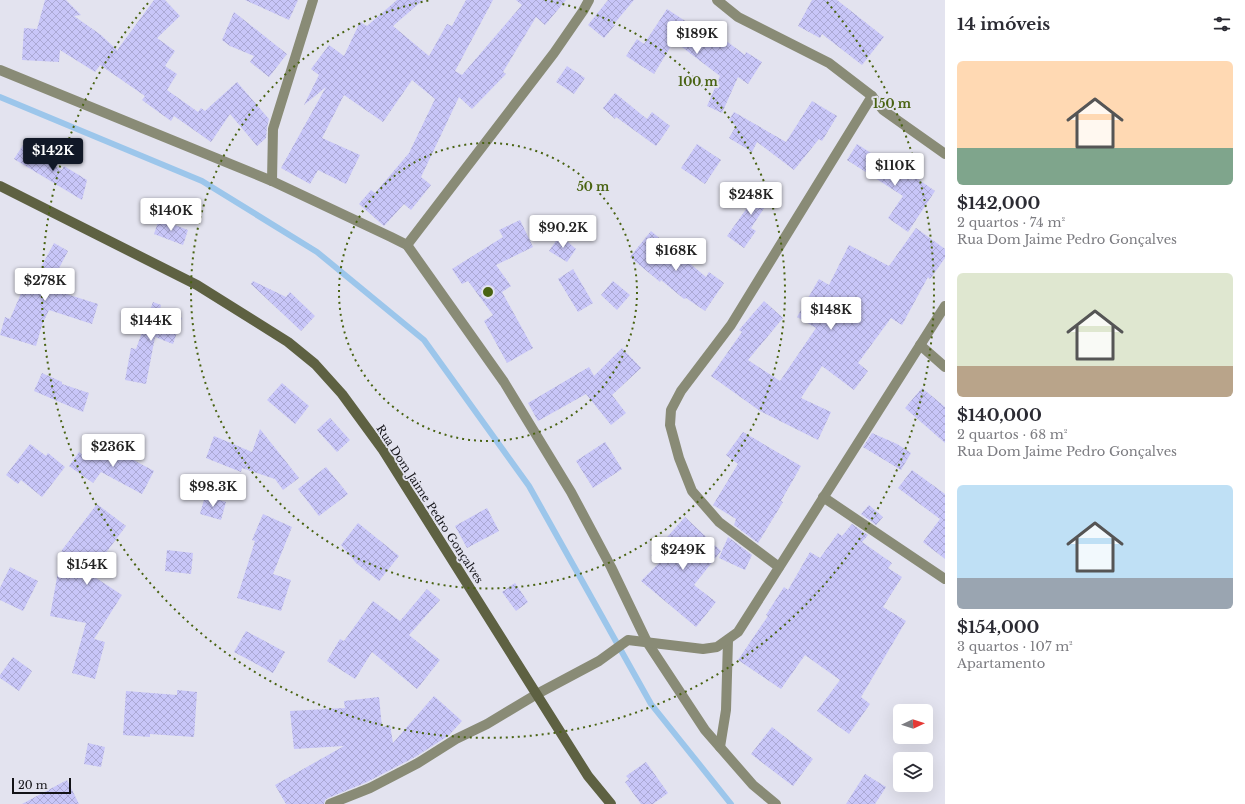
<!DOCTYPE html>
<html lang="pt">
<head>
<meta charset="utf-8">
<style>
	:root { --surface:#fff; --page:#f7f7f7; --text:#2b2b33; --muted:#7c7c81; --accent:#111827 }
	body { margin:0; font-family:"Libre Baskerville",serif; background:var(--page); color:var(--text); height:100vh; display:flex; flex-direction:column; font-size:15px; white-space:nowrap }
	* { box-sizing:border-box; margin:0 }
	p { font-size:13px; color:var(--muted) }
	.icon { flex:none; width:22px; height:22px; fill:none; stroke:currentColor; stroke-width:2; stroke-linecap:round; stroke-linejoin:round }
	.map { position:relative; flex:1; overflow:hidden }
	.side { display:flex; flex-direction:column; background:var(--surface); width:300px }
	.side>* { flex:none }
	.needle { width:26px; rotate:86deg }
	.controls { position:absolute; left:893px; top:704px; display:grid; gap:8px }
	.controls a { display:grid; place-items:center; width:40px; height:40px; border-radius:6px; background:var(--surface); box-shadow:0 4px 16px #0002; font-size:20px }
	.scale { position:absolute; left:12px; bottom:10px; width:59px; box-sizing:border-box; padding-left:4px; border:2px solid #131317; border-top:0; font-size:11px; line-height:14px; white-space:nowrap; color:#131317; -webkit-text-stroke:3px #e3e3ef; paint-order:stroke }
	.price { position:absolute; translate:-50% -34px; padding:0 9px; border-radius:4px; background:#fff; color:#222; font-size:13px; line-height:26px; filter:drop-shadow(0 1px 2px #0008) }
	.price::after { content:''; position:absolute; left:50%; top:24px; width:12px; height:9px; margin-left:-6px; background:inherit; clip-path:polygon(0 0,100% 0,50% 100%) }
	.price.active { background:var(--accent); color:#fff }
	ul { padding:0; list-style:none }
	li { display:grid; align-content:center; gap:8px; height:212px; padding:0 12px }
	li span { display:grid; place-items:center; height:124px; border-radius:6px; color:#555 }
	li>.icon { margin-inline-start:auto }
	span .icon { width:72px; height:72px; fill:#fffc; stroke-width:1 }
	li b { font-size:17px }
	h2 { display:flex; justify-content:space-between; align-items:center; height:48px; padding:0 12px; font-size:17px }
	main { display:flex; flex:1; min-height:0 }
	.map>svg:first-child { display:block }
</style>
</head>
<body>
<main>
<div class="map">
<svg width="945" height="804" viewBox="0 0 945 804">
	<defs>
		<pattern id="building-cross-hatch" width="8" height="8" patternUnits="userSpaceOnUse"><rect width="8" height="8" fill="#c8c6f8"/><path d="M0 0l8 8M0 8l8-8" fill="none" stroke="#aba9d4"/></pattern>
	</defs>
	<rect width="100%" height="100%" fill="#e3e3ef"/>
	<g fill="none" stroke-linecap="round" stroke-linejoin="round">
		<polyline stroke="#9cc6eb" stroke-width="6" points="0,97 202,181 317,252 424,340 529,486 651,704 731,804"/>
	</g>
	<g fill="url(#building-cross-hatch)">
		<polygon points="45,0 66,0 81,15 74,16 101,35 118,51 118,49 154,0 165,0 180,16 157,38 175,51 165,66 177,74 167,90 198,112 201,108 205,111 237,82 269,119 267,127 266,138 257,146 230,114 211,142 174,116 171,121 142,100 145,96 100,65 95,72 60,50 59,62 22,60 24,28 37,29"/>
		<polygon points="245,0 298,0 289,20"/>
		<polygon points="397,0 423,0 393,26 429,56 447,24 452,26 466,0 493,0 455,71 462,75 522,5 516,0 566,0 545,25 536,17 503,72 506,74 472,109 459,97 421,177 431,185 411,210 404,204 384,226 359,204 371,190 375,193 409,153 435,99 412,80 383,122 344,95 322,138 360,155 346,184 318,170 310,184 281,168 326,87 304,105 319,75 311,69 329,45 344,56 360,22 367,26"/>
		<polygon points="608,0 634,0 613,25 615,25 604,38 588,25"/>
		<polygon points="812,0 837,0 884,37 862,65 822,34 820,38 798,26"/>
		<polygon points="667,9 705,34 709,28 745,55 746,52 762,62 748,84 738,77 722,113 707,106 720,76 674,41 654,74 626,56 637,39 644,44"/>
		<polygon points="234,12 287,54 269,77 250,62 254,56 230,46 222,40"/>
		<polygon points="567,66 585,78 574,94 556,82"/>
		<polygon points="615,93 647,119 652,112 670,126 656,146 616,117 615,119 603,108"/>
		<polygon points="812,101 837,116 822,141 819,139 794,170 757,142 752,152 729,138 736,126 729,120 734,112 786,142"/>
		<polygon points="697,144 721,160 705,184 681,168"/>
		<polygon points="857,144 913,180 915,177 935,191 908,232 888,218 903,196 847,160"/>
		<polygon points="23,145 62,170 64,166 87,180 82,200 14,159"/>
		<polygon points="758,182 774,193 751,228 756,231 744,248 727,236 752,201 748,199"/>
		<polygon points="159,219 188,230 183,245 154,234"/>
		<polygon points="520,220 533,247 496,265 511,286 502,292 533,348 507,363 484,321 493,315 468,281 462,284 452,269 503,237 499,230"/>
		<polygon points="916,228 945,249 945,258 930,279 928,277 902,325 891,318 858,363 868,371 854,390 822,366 801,398 831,412 818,440 760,411 711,376 742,332 739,330 764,301 783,318 748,360 780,381 816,328 797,317 819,279 829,285 849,245 889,266"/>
		<polygon points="651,231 706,277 709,272 724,283 705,311 686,298 684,299 661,280 660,282 630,257"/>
		<polygon points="560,235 576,249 567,262 549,251"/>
		<polygon points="54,243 68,251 54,278 62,281 57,291 98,304 92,324 49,310 42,325 36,346 0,335 5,317 10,319 32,268 39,271"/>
		<polygon points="573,269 593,303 578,312 558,279"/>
		<polygon points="253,281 286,297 290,292 315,316 301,331 251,284"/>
		<polygon points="613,281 630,295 617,310 601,295"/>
		<polygon points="153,302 161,305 160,310 182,318 173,344 155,337 146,384 125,380 131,348 136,349"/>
		<polygon points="622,348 641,368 612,395 626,413 611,425 586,394 538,421 528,403 589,367 594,376"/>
		<polygon points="42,373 62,382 62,384 89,393 83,412 34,391"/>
		<polygon points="282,383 309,406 295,424 267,400"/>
		<polygon points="922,388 945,407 945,443 905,408"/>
		<polygon points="330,418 350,440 337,452 317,430"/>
		<polygon points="260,429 299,478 283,490 275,479 242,468 241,472 206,458 214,436 252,452"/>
		<polygon points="743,432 801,466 781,501 783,502 758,543 734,525 736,519 713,505 738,464 726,455"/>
		<polygon points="872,433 897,444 911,453 901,470 863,447"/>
		<polygon points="605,442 622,469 593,488 576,461"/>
		<polygon points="30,444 46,456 48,453 65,467 42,497 21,480 18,484 6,475"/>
		<polygon points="96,445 112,456 113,449 154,471 142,494 101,472 93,483 69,466 79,452 87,458"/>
		<polygon points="326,467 348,494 319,516 298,489"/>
		<polygon points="912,470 945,494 945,559 923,542 940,519 898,488"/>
		<polygon points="205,496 226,502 221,520 200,514"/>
		<polygon points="97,504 126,526 90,574 122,595 94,639 105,642 95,679 72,673 86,623 50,616 62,550"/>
		<polygon points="869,505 883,517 876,525 861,514"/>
		<polygon points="487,508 499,531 467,548 455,526"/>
		<polygon points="263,514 292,527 273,574 291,580 281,611 237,598 255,541 252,540"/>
		<polygon points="685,517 721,551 694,585 716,602 696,627 641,581 659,563 651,555"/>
		<polygon points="358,523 399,556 379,581 356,563 341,545"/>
		<polygon points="852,524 868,535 862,542 892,563 888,568 902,577 883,607 906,621 861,697 870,704 849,734 817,711 840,680 805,655 781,689 738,660 768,616 766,615 784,587 788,590 810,552 820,558 838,533 842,536"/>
		<polygon points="728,537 752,555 745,570 719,558"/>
		<polygon points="167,550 193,553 191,574 165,571"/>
		<polygon points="10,567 38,581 23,611 0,600 0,588"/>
		<polygon points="515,583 528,602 516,611 502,592"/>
		<polygon points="427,589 440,600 409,635 440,660 417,689 372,652 355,679 327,661 340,639 344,641 373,601 400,621"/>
		<polygon points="246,631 285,652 273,673 234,652"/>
		<polygon points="13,657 32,671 19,691 0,678 0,675"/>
		<polygon points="177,690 197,692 194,737 150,734 150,737 123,735 126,691 177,695"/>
		<polygon points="434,696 462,721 448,736 415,757 367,782 328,798 325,800 324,804 286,804 275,785 344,746 294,749 290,711 345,708 344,701 379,697 382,727 390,725 393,743"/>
		<polygon points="772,727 813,759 793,786 751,754"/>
		<polygon points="88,743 105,747 101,767 84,764"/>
		<polygon points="646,762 668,793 653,804 641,804 625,782 629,779 626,776"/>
		<polygon points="865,774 886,787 875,804 846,804"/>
		<polygon points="67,780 79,804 22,804"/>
	</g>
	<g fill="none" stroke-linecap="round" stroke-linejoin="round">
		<g stroke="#898b76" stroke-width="10">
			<polyline points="717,0 738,17 829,63 872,96 883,110 945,154"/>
			<polyline points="0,70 272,181 391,237 407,245 504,382 571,492 611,567 647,642 705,730 753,785 776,804"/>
			<polyline points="272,181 273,129 313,0"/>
			<polyline points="407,245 554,53 583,11 589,0"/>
			<polyline points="920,345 945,367"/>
			<polyline points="823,497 945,579"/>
			<polyline points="779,567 719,522 692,491 679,458 670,425 671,410 681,391 731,325 872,96"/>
			<polyline points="720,747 726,710 728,640"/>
			<polyline points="330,804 370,788 418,763 456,739 487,724 537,694 599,661 628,640 703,649 717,647 738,632 945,306"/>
		</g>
		<polyline stroke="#5e6142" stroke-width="10" points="0,186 197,285 288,342 315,364 342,394 383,450 588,776 611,804"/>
	</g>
	<g fill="none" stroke="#496312" stroke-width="2" stroke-dasharray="2 4">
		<circle cx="488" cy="292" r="149"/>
		<path d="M545 0A297 297 0 1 1 431 0"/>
		<path d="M827 2A446 446 0 1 1 149 2"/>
	</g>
	<g text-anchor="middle" stroke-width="4" stroke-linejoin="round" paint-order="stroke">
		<g font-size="11" fill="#131317" stroke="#e3e3ef">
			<text transform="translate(430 504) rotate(57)" y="4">Rua Dom Jaime Pedro Gonçalves</text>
		</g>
	</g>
	<circle cx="488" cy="292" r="6" fill="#496312" stroke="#e3e3ef" stroke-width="2"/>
	<g font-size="12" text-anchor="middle" font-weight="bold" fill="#496312" stroke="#e3e3ef" stroke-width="4" stroke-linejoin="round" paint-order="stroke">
		<text x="698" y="86">100 m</text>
		<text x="892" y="108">150 m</text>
		<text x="593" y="191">50 m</text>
	</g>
</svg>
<div class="controls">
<a><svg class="needle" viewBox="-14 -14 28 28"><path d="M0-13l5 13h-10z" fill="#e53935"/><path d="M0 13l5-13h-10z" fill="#7c7c81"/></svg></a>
<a><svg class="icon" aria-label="layers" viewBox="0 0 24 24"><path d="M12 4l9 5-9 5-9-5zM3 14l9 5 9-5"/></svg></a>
</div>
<div class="scale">20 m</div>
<b class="price" style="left:697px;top:55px">$189K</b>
<b class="price active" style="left:53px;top:172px">$142K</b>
<b class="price" style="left:895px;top:187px">$110K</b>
<b class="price" style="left:751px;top:216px">$248K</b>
<b class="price" style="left:171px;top:232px">$140K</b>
<b class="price" style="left:563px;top:249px">$90.2K</b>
<b class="price" style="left:676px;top:272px">$168K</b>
<b class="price" style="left:45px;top:302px">$278K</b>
<b class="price" style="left:831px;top:331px">$148K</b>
<b class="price" style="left:151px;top:342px">$144K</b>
<b class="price" style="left:113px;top:468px">$236K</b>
<b class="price" style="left:213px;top:508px">$98.3K</b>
<b class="price" style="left:683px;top:571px">$249K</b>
<b class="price" style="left:87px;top:586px">$154K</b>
</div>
<section class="side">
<h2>14 imóveis<svg class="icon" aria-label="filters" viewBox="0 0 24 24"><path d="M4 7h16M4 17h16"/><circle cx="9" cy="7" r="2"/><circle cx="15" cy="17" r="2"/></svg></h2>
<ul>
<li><span style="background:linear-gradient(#ffd9b3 70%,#7fa58c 0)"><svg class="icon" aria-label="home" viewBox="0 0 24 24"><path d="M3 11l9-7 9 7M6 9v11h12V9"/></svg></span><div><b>$142,000</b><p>2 quartos · 74 m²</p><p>Rua Dom Jaime Pedro Gonçalves</p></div></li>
<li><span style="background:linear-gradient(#dfe7d0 75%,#b9a48a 0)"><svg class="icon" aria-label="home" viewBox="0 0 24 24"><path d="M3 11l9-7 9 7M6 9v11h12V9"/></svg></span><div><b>$140,000</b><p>2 quartos · 68 m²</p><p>Rua Dom Jaime Pedro Gonçalves</p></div></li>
<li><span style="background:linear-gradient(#bfe0f5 75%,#9aa5b1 0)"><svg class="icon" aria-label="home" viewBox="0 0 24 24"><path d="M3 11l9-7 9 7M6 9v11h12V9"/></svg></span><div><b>$154,000</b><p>3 quartos · 107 m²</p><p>Apartamento</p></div></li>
</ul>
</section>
</main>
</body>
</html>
